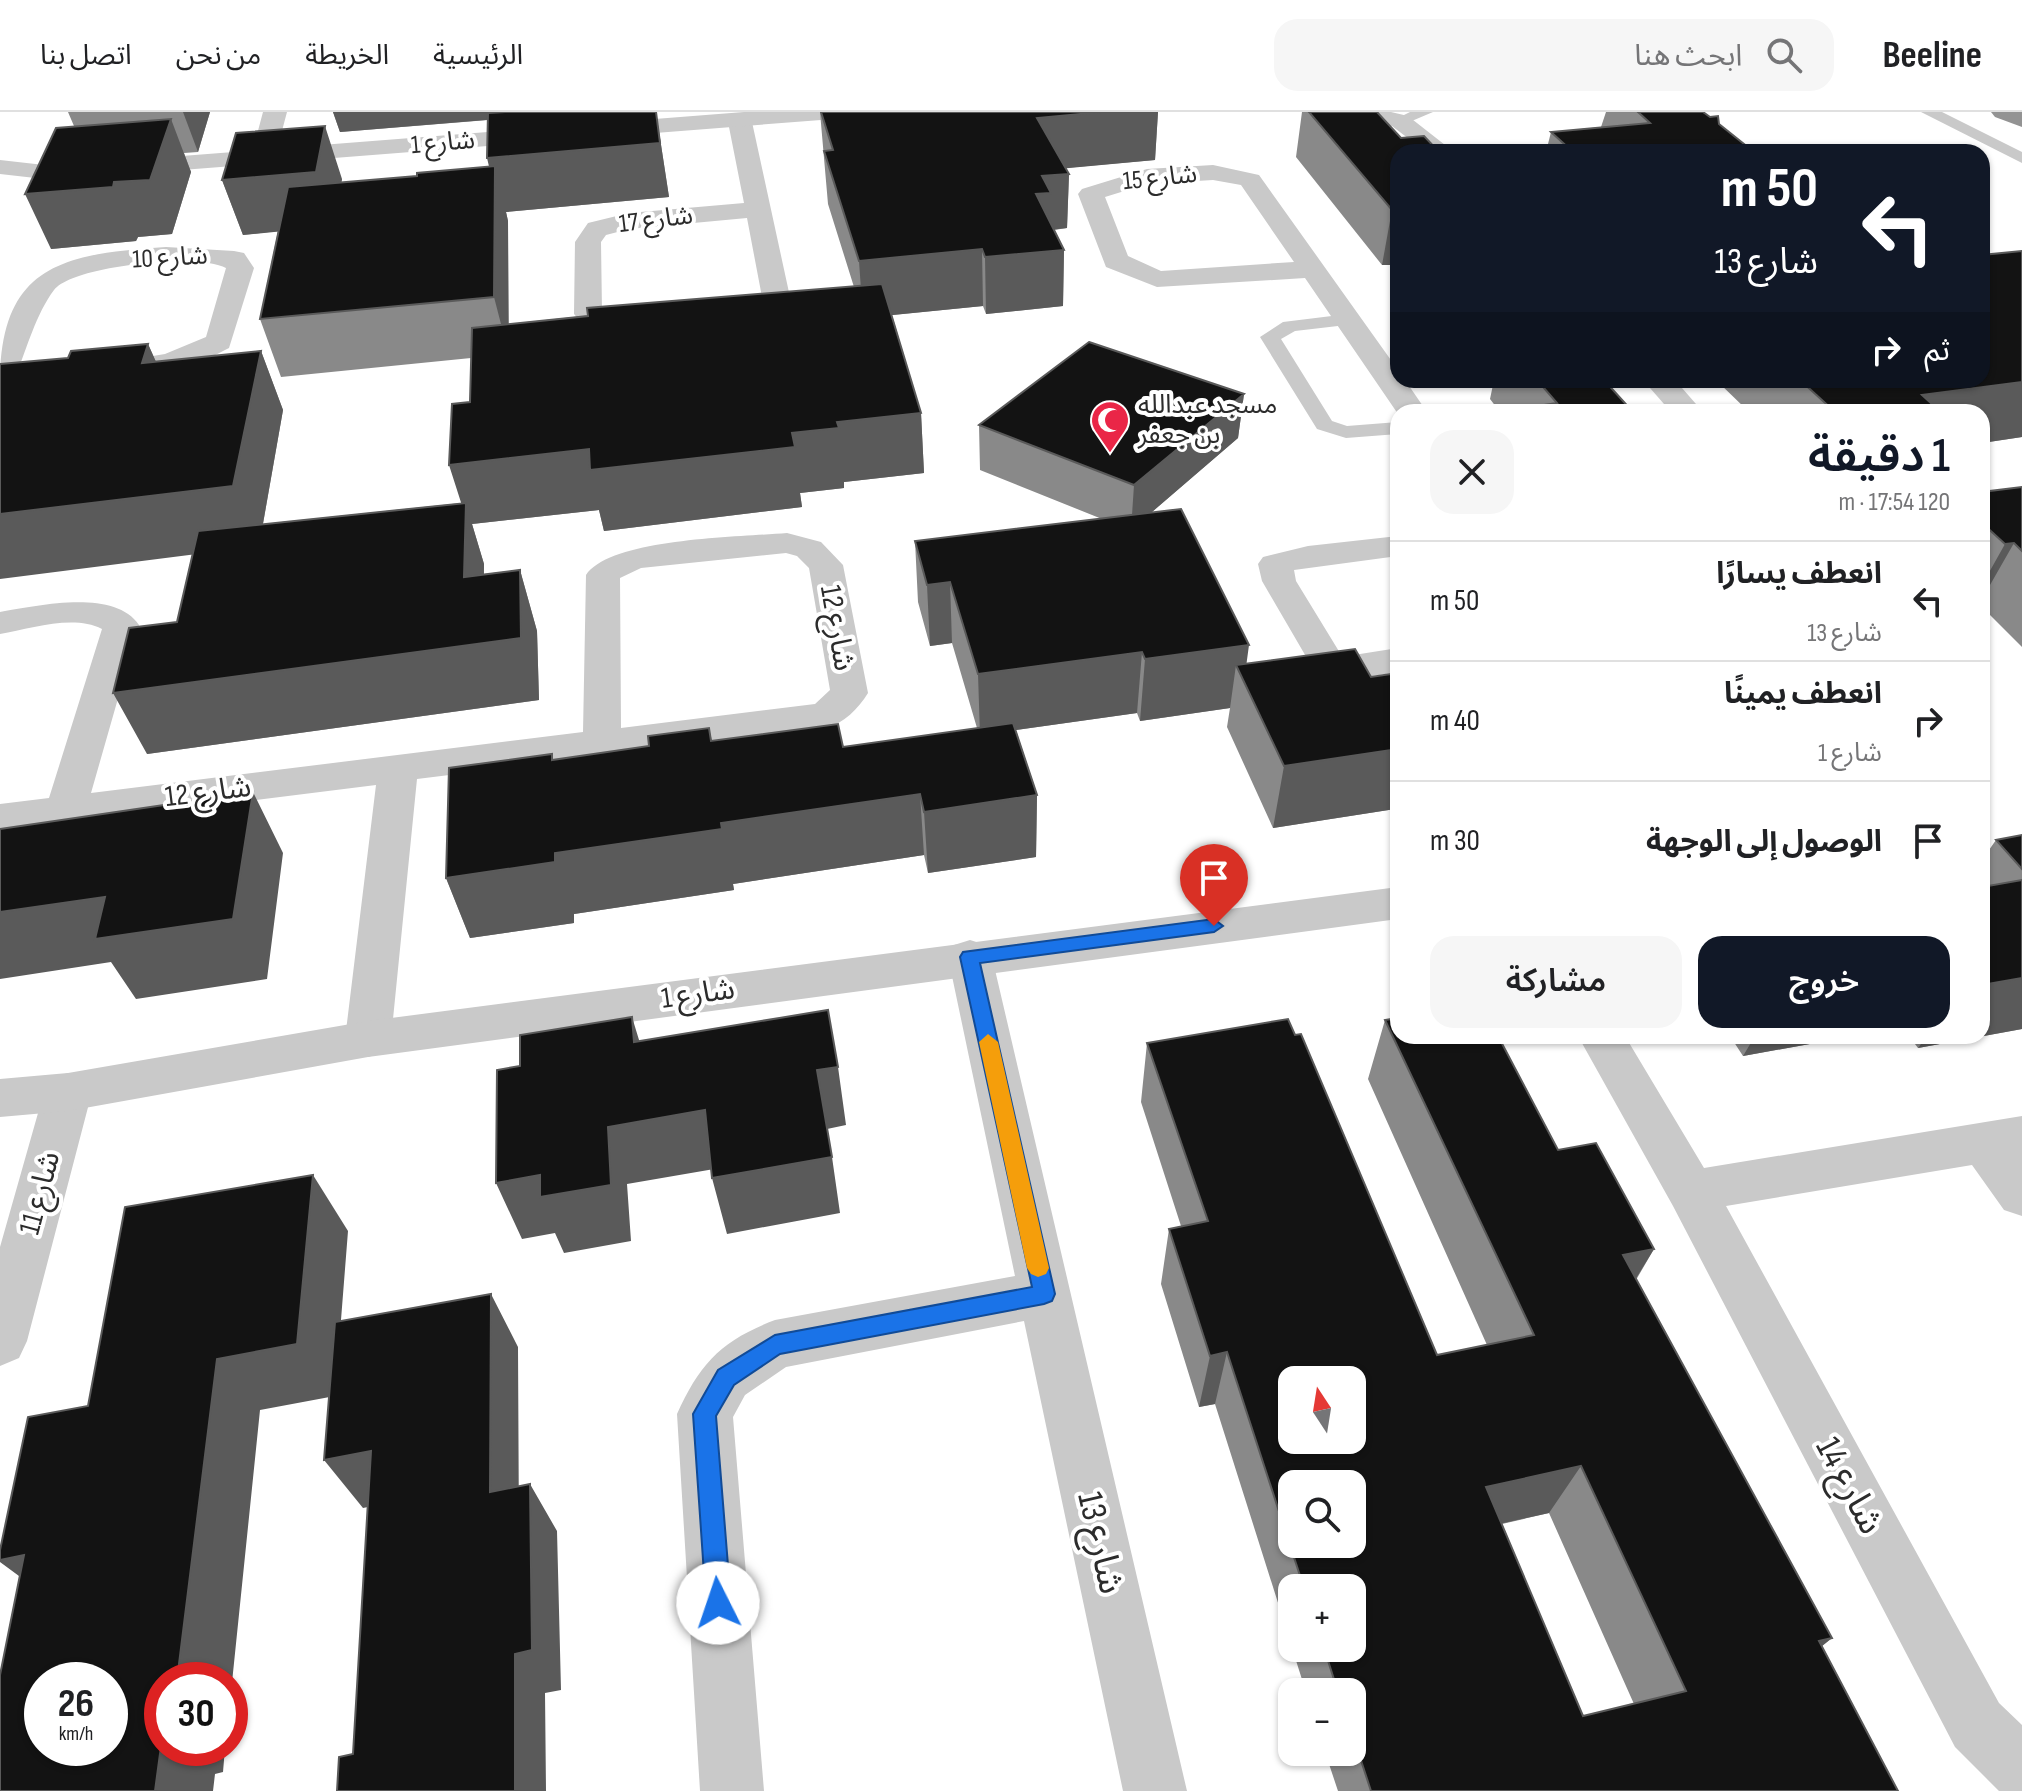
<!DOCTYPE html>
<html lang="ar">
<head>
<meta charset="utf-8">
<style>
  :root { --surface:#fff; --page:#f6f6f6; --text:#202124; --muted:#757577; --line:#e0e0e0; --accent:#111827 }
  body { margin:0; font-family:"Sofia Sans Condensed","Noto Sans Arabic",sans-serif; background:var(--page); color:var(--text); direction:rtl; height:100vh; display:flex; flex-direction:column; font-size:30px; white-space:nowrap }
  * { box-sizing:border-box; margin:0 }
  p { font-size:26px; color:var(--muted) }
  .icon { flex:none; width:44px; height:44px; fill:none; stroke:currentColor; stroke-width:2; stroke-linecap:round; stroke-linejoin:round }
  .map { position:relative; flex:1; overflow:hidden; direction:ltr }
  .details { position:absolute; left:1390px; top:292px; width:600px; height:640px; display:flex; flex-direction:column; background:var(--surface); border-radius:24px; box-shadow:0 2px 6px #0004; direction:rtl }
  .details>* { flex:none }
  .guide { position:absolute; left:1390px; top:32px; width:600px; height:244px; border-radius:24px; box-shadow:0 2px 6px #0004; direction:rtl; background:#111827; color:#fff; overflow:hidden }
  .needle { width:52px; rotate:348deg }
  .tools { position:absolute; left:1278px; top:1254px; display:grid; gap:16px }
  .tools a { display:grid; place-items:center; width:88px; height:88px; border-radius:16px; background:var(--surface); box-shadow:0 2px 6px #0004; font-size:40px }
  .speed { position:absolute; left:24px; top:1550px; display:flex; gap:16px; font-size:40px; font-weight:700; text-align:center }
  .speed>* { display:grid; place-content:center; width:104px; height:104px; border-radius:50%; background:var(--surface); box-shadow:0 2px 6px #0004; line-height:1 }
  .speed small { font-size:20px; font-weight:400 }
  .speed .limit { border:12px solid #d22; background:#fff; color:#111 }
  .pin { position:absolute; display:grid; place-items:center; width:68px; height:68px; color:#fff; margin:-82px -34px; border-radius:50% 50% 50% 0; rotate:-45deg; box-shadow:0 0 8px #0007 }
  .pin .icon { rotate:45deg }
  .me { position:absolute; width:88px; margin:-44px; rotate:356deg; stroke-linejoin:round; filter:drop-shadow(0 0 6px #0008) }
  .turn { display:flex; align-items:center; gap:28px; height:168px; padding:0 40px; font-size:36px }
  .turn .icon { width:104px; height:104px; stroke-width:2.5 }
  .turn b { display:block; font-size:56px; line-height:68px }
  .then { display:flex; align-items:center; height:76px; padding:0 40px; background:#0003; gap:16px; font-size:30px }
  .round { display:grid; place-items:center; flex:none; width:84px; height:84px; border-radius:24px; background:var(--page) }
  .overview { display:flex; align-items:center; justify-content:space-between; height:136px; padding:0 40px }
  h1 { font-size:48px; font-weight:600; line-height:60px; color:var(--accent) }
  .button { display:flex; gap:16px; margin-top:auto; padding:16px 40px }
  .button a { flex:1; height:92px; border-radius:24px; background:var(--accent); color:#fff; font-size:32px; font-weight:600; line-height:92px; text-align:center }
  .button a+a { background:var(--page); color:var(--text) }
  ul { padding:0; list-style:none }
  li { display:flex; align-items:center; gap:24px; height:120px; padding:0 40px; border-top:2px solid var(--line) }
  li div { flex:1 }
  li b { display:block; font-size:30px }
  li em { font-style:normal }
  header { display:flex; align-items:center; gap:48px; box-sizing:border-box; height:112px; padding:0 40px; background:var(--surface); border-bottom:2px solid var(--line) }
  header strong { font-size:38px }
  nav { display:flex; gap:44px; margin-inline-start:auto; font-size:28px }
  .search { width:560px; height:72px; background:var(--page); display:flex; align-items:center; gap:20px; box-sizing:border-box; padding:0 28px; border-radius:24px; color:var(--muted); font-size:30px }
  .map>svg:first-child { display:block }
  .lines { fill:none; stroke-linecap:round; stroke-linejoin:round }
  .service { fill:#c9c9c9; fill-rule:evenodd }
  .minor { fill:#c9c9c9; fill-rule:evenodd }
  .tertiary { fill:#c9c9c9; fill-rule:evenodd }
  .motorway { fill:#939393; fill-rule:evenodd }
  .wall { fill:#898989; fill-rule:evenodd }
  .shaded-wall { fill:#5a5a5a }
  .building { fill:#131313; stroke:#5a5a5a; stroke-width:2; fill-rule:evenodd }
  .route { fill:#1a73e8; stroke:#114b97; stroke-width:2 }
  .slow { fill:#f59e0b }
  .labels { text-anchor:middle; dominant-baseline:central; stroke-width:8; stroke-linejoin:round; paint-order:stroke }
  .far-street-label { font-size:26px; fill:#2c2c2c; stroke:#fff }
  .far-poi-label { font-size:26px; fill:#2c2c2c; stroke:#fff; text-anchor:start }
  .street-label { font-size:30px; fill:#2c2c2c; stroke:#fff }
  .near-street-label { font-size:36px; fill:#2c2c2c; stroke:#fff }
</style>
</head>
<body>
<header>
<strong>Beeline</strong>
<div class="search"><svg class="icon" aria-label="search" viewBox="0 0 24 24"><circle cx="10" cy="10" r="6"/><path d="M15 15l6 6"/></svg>ابحث هنا</div>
<nav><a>الرئيسية</a><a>الخريطة</a><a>من نحن</a><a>اتصل بنا</a></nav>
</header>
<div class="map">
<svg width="2022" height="1679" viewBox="0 0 2022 1679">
  <rect width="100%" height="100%" fill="#fff"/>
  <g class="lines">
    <path class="service" d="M 1410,0 L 1433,0 L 1400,14 L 1392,9 Z
      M 1921,0 L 1942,0 L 2022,40 L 2022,51 Z
      M 1348,202 L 1358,208 L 1355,212 L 1295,219 L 1281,227 L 1332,309 L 1347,314 L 1398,310 L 1398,322 L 1346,326 L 1317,317 L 1260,225 L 1283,210 Z"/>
    <path class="minor" d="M 263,0 L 287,0 L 275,45 L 263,52 L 251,45 Z
      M 740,3 L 752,10 L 790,185 L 781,202 C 762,210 739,215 719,210 L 715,204 L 719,198 L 754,193 L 762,185 L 747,106 L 629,117 L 606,123 L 601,130 L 602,200 L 607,204 L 647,207 L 651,213 L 647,219 L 589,219 L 574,202 L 575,130 L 588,111 L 629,101 L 744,91 L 728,10 Z
      M 1213,53 L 1259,63 L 1398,258 L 1398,268 L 1405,268 L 1427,300 L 1398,302 L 1305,166 L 1157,175 L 1106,155 L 1078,82 L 1082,77 L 1147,57 ZM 1213,68 L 1241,73 L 1294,150 L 1161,159 L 1128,144 L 1105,85 L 1147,72 Z
      M 166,135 L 234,139 L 244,141 L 254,156 L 229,236 C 197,253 152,271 116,262 L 111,256 L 116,250 L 165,242 L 206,225 L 226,156 C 201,141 73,153 54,178 C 36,202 27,236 16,263 L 12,269 L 0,272 C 0,152 64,142 166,135 Z
      M 787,421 L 821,430 L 843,453 L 868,581 C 858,597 844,611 826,616 L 417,667 L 391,927 L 384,940 L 368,945 L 352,940 L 345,927 L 376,673 L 0,720 L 0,692 L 49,686 L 102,517 C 73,502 30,517 0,522 L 0,500 C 37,494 114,476 139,513 L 91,681 L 583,620 L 586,463 C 611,426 741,425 787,421 ZM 786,441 L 797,444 L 809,456 L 830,578 L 815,592 L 621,616 L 620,466 L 641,456 Z
      M 1398,424 L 1398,444 L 1294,458 L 1296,469 L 1340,541 L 1360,542 L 1398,536 L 1398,560 L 1360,566 L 1315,560 L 1262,469 L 1258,452 L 1263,445 L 1308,434 Z
      M 970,828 L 986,833 L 992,845 L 1187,1679 L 1123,1679 L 1024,1209 L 786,1255 L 745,1283 L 733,1305 L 764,1679 L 700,1679 L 677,1302 C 700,1251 722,1228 775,1208 L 1015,1164 L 948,845 L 954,833 Z
      M 1578,924 L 1625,924 L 1704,1056 L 2022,1004 L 2022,1104 L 2004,1098 L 1972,1053 L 1726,1094 L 1999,1591 L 2022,1613 L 2022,1679 L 1999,1679 L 1955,1635 L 1673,1094 Z
      M 68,961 L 85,966 L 92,980 L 27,1229 L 19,1246 L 0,1254 L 0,1135 L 44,980 L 51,966 Z"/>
    <path class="tertiary" d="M 744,0 L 846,0 L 834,7 L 53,68 L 0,62 L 0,48 L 53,54 Z
      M 1347,0 L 1391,0 L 1408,4 L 1454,40 L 1426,40 L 1392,14 L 1351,5 Z
      M 1643,268 L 1675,268 L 1703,300 L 1671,300 Z
      M 1398,775 L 1398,807 L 368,945 L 68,999 L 0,1005 L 0,967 L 68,961 L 368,909 Z"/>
    <path class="motorway" d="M 1991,0 L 2022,0 L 2022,15 L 1995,5 Z"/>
  </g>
  <path class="wall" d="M 68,0 L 210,0 L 198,40 L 184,41 L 191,60 L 172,122 L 138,125 L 136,129 L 51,137 L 74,14 Z
    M 333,0 L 656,0 L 669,85 L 506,100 L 508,109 L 508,212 L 854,175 L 828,92 L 820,0 L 1158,0 L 1155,48 L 1065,56 L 1069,62 L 1067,116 L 1054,118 L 1064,138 L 1063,194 L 986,202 L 983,194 L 892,203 L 921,301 L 924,361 L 844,370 L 844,376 L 800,381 L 802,395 L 604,419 L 599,398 L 472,412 L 484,452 L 484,462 L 520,458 L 537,519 L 539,588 L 147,642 L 192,443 L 68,246 L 148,232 L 156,250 L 261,239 L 283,298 L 263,412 L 461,391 L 470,290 L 471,246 L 281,265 L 260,207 L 278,119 L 243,123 L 222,68 L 342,67 L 341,71 L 417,64 L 489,55 L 488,8 L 340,20 Z
    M 1302,0 L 1377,0 L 1398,40 L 1398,163 L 1390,153 L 1382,153 L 1296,45 Z
    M 1606,0 L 1703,0 L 1754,40 L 1546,40 L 1551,20 L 1601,15 Z
    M 2022,139 L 2022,325 L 1982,331 L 1982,300 L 1749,300 L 1716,268 L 1982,268 Z
    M 1494,268 L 1612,268 L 1610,275 L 1633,300 L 1500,300 L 1490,287 Z
    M 1244,282 L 1238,326 L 1152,400 L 1246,552 L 1371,565 L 1398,561 L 1398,686 L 1395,697 L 1273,716 L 1227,615 L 1230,596 L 1140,609 L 1137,601 L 1016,618 L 1037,683 L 1036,745 L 928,761 L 924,743 L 733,772 L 734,778 L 574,802 L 574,811 L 470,826 L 446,766 L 554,648 L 649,634 L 709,616 L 712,629 L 843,635 L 977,616 L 952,531 L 930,534 L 918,490 L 915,429 L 1102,407 L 980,358 L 979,313 Z
    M 2022,375 L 2022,535 L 1982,495 L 1982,380 Z
    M 2022,723 L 2022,917 L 1918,936 L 1909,924 L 1982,924 L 1982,748 L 1996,728 Z
    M 1385,908 L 1558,1038 L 1654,1137 L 1636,1168 L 1832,1526 L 1822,1534 L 1898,1679 L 1338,1679 L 1325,1640 L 1352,1640 L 1352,1580 L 1306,1580 L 1292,1536 L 1352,1536 L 1352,1476 L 1292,1476 L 1292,1535 L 1215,1292 L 1199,1295 L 1161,1172 L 1169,1117 L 1181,1114 L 1141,990 L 1147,931 L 1437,1243 L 1487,1233 L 1368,967 ZM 1549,1401 L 1634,1592 L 1583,1604 L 1502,1412 Z
    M 1730,924 L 1854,924 L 1743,944 Z"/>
  <path class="shaded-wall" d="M 183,0 L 210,0 L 198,40 Z
    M 333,0 L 523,0 L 523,5 L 340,20 Z
    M 656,0 L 669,85 L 506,100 L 508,109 L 509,243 L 494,185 L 495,79 L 487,46 Z
    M 1102,0 L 1158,0 L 1155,48 L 1037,59 L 1037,6 Z
    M 171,7 L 191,60 L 172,122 L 138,125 L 136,129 L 51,137 L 25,82 L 114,70 Z
    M 325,14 L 342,67 L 334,114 L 243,123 L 222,68 Z
    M 1069,62 L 1067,116 L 1050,118 L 1036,82 L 1042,64 Z
    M 1398,97 L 1398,108 L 1390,153 L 1382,153 L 1392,98 Z
    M 982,137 L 983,194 L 863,206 L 859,149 Z
    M 1064,138 L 1063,194 L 986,202 L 985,145 Z
    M 148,232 L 174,290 L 142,251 Z
    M 261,239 L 283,298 L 259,434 L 0,467 L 0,402 Z
    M 1601,268 L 1612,268 L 1602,300 Z
    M 2022,270 L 2022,325 L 1982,331 L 1982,300 L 1876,300 L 1922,283 Z
    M 1244,282 L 1238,326 L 1131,418 L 1134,373 Z
    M 921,301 L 924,361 L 844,370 L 844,376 L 800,381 L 802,395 L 604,419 L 599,398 L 472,412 L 484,452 L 483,526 L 464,465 L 466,406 L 449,353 L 589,337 L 792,321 L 837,310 Z
    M 2014,431 L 1982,487 L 1982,473 L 2005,432 Z
    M 520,458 L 537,519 L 539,588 L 147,642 L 113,581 Z
    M 950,470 L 952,531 L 930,534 L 927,473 Z
    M 1249,533 L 1244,570 L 1236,553 L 1230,596 L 1140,609 L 1145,547 Z
    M 1142,540 L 1137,601 L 980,623 L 978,562 Z
    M 1398,637 L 1398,686 L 1395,697 L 1273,716 L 1284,654 Z
    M 253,680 L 283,741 L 267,867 L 136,887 L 111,850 L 0,867 L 0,800 Z
    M 920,682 L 924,743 L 733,772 L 734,778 L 574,802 L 574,811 L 470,826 L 446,766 L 555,741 L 721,711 Z
    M 1037,683 L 1036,745 L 928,761 L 924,700 Z
    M 2022,866 L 2022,917 L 1918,936 L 1927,924 L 1982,924 L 1982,873 Z
    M 632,905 L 650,964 L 634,930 Z
    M 1755,924 L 1854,924 L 1743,944 Z
    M 838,955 L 846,1013 L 827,1017 L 817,958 Z
    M 705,998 L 720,1056 L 627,1072 L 631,1129 L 564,1141 L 555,1121 L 522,1127 L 496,1071 L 608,1015 Z
    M 832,1045 L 840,1101 L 727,1122 L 712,1066 Z
    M 313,1063 L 348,1119 L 335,1284 L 260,1298 L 230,1590 L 230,1568 L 177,1568 L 217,1247 Z
    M 1654,1137 L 1621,1191 L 1623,1143 Z
    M 491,1182 L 518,1235 L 519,1426 L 490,1380 Z
    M 1227,1240 L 1215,1292 L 1199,1295 L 1210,1244 Z
    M 371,1339 L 407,1387 L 363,1396 L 324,1348 Z
    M 1581,1354 L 1549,1401 L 1459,1421 L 1486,1375 Z
    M 530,1372 L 557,1419 L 561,1578 L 545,1581 L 546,1679 L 515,1679 L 515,1542 Z
    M 24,1443 L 57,1492 L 0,1450 L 0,1448 Z
    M 1832,1526 L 1782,1566 L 1819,1529 Z
    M 162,1627 L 162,1636 L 225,1636 L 223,1660 L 215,1662 L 213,1679 L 155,1679 Z"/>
  <path class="building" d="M 505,0 L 656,0 L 660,31 L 487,46 L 488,1 Z
    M 821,0 L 1102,0 L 1037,6 L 1069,62 L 1042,64 L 1051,81 L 1036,82 L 1064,138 L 985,145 L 982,137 L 859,149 L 824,39 L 833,38 Z
    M 1309,0 L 1377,0 L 1401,26 L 1424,24 L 1439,40 L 1398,40 L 1398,97 L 1392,98 Z
    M 1638,0 L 1703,0 L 1710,5 L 1718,4 L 1719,12 L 1754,40 L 1573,40 L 1551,20 L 1650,11 Z
    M 171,7 L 150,68 L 114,70 L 113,75 L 25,82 L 56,16 Z
    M 325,14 L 316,60 L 222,68 L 236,21 Z
    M 495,54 L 494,185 L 260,207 L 288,75 L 417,64 L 417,61 Z
    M 2022,139 L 2022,270 L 1922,283 L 1933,293 L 1876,300 L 1835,300 L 1800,268 L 1982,268 L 1982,143 Z
    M 882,172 L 921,301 L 837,310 L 839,316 L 792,321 L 795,335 L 590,358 L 589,337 L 449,353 L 452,292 L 470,290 L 472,216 L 588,204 L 587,196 Z
    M 1089,230 L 1244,282 L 1134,373 L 979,313 Z
    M 148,232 L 142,251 L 261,239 L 233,374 L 0,402 L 0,252 L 68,246 L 71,239 Z
    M 1537,268 L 1604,268 L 1633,300 L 1549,300 L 1544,293 L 1557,291 Z
    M 2022,375 L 2022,439 L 2014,431 L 2005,432 L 1982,411 L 1982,380 Z
    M 466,391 L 464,465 L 520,458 L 521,526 L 113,581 L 129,516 L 177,510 L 198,419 Z
    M 1181,397 L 1249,533 L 1145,547 L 1142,540 L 978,562 L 950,470 L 927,473 L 915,429 Z
    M 1355,537 L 1371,565 L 1398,561 L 1398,637 L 1284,654 L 1236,553 Z
    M 1013,611 L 1037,683 L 924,700 L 920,682 L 721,711 L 722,717 L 555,741 L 555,750 L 446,766 L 449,656 L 552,642 L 552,648 L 649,634 L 648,624 L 709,616 L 711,629 L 838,612 L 843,635 Z
    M 253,680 L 233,807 L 95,827 L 105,785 L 0,800 L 0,717 Z
    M 2022,723 L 2022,757 L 1996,728 Z
    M 2022,768 L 2022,866 L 1982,873 L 1982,775 Z
    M 828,898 L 838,955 L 817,958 L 832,1045 L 712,1066 L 705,998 L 608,1015 L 611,1073 L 540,1085 L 540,1063 L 496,1071 L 497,958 L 520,954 L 520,923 L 632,905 L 634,930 Z
    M 1398,906 L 1398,924 L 1498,924 L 1558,1038 L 1596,1031 L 1654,1137 L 1623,1143 L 1832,1526 L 1819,1529 L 1898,1679 L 1371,1679 L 1352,1621 L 1352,1580 L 1338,1580 L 1324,1536 L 1352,1536 L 1352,1476 L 1304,1476 L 1227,1240 L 1210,1244 L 1169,1117 L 1208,1109 L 1147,931 L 1288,907 L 1295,923 L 1301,922 L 1437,1243 L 1534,1223 L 1385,908 ZM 1292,1268 L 1352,1268 L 1352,1328 L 1292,1328 ZM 1581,1354 L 1686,1579 L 1583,1604 L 1486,1375 ZM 1292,1372 L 1352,1372 L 1352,1432 L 1292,1432 Z
    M 313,1063 L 297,1232 L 217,1247 L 177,1568 L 162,1568 L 162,1627 L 155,1679 L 0,1679 L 0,1563 L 24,1443 L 0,1448 L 0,1438 L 28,1305 L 88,1294 L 125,1095 ZM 42,1568 L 110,1568 L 110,1636 L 42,1636 Z
    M 491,1182 L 490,1380 L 530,1372 L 532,1538 L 515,1542 L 515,1679 L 337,1679 L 339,1645 L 353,1642 L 371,1339 L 324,1348 L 335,1210 Z"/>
  <path class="route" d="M 1214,807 L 1223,814 L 1214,820 L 980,851 L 1055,1182 L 1052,1189 L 1044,1192 L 780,1242 L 734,1273 L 716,1304 L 731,1491 L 727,1500 L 718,1503 L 710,1500 L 706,1491 L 693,1302 L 718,1258 L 775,1223 L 1032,1175 L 960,845 L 963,840 Z"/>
  <path class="slow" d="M 988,922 L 998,930 L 1049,1156 L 1046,1162 L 1038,1165 L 1031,1162 L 1027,1156 L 979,930 Z"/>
  <defs>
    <g id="mosque-pin" transform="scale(2)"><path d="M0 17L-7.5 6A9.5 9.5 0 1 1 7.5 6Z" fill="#ea2647" stroke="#fff"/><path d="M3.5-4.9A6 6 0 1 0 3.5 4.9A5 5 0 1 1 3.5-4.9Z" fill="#fff"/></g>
  </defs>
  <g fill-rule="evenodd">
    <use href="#mosque-pin" x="1110" y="308"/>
  </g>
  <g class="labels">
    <g class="far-street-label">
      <text transform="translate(443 31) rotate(-5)">شارع 1</text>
      <text transform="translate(1160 66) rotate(-6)">شارع 15</text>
      <text transform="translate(656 108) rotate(-7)">شارع 17</text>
      <text transform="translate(170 146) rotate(-3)">شارع 10</text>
    </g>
    <g class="far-poi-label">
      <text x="1138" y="293">مسجد عبدالله<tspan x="1138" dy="30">بن جعفر</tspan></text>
    </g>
    <g class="street-label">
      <text transform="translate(837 516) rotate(80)">شارع 12</text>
      <text transform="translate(208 680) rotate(-7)">شارع 12</text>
      <text transform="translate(698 882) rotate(-8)">شارع 1</text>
      <text transform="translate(40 1081) rotate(-75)">شارع 11</text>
    </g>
    <g class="near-street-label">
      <text transform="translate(1849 1374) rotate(62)">شارع 14</text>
      <text transform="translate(1100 1431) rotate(77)">شارع 13</text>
    </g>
  </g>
</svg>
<div class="tools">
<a><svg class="needle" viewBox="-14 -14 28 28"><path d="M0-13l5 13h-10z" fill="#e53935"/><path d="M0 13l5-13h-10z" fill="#757577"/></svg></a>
<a><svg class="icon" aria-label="search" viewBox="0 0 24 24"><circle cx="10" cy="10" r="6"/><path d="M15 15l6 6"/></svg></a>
<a>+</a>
<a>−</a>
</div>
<div class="speed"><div>26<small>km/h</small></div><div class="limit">30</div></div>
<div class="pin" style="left:1214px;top:814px;background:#d93025"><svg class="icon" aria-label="arrive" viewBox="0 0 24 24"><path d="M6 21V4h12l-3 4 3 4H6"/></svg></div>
<svg class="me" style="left:718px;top:1491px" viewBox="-20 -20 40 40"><circle r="19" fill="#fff"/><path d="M0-13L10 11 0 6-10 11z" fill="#1a73e8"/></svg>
<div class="guide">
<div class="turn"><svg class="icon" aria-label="left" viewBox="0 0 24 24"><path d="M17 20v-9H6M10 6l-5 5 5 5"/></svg><div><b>50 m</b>شارع 13</div></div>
<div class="then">ثم<svg class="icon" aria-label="right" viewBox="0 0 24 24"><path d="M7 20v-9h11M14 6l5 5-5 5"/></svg></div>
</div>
<section class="details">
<div class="overview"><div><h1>1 دقيقة</h1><p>120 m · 17:54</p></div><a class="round"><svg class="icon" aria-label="close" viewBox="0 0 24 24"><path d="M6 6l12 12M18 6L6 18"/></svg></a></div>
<ul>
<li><svg class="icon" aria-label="left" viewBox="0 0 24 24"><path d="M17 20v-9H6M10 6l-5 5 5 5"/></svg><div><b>انعطف يسارًا</b><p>شارع 13</p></div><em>50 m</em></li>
<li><svg class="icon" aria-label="right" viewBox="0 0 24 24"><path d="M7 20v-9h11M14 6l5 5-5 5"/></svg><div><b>انعطف يمينًا</b><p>شارع 1</p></div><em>40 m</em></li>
<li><svg class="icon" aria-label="arrive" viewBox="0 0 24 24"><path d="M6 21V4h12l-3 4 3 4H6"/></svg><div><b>الوصول إلى الوجهة</b></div><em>30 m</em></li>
</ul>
<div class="button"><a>خروج</a><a>مشاركة</a></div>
</section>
</div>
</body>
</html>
